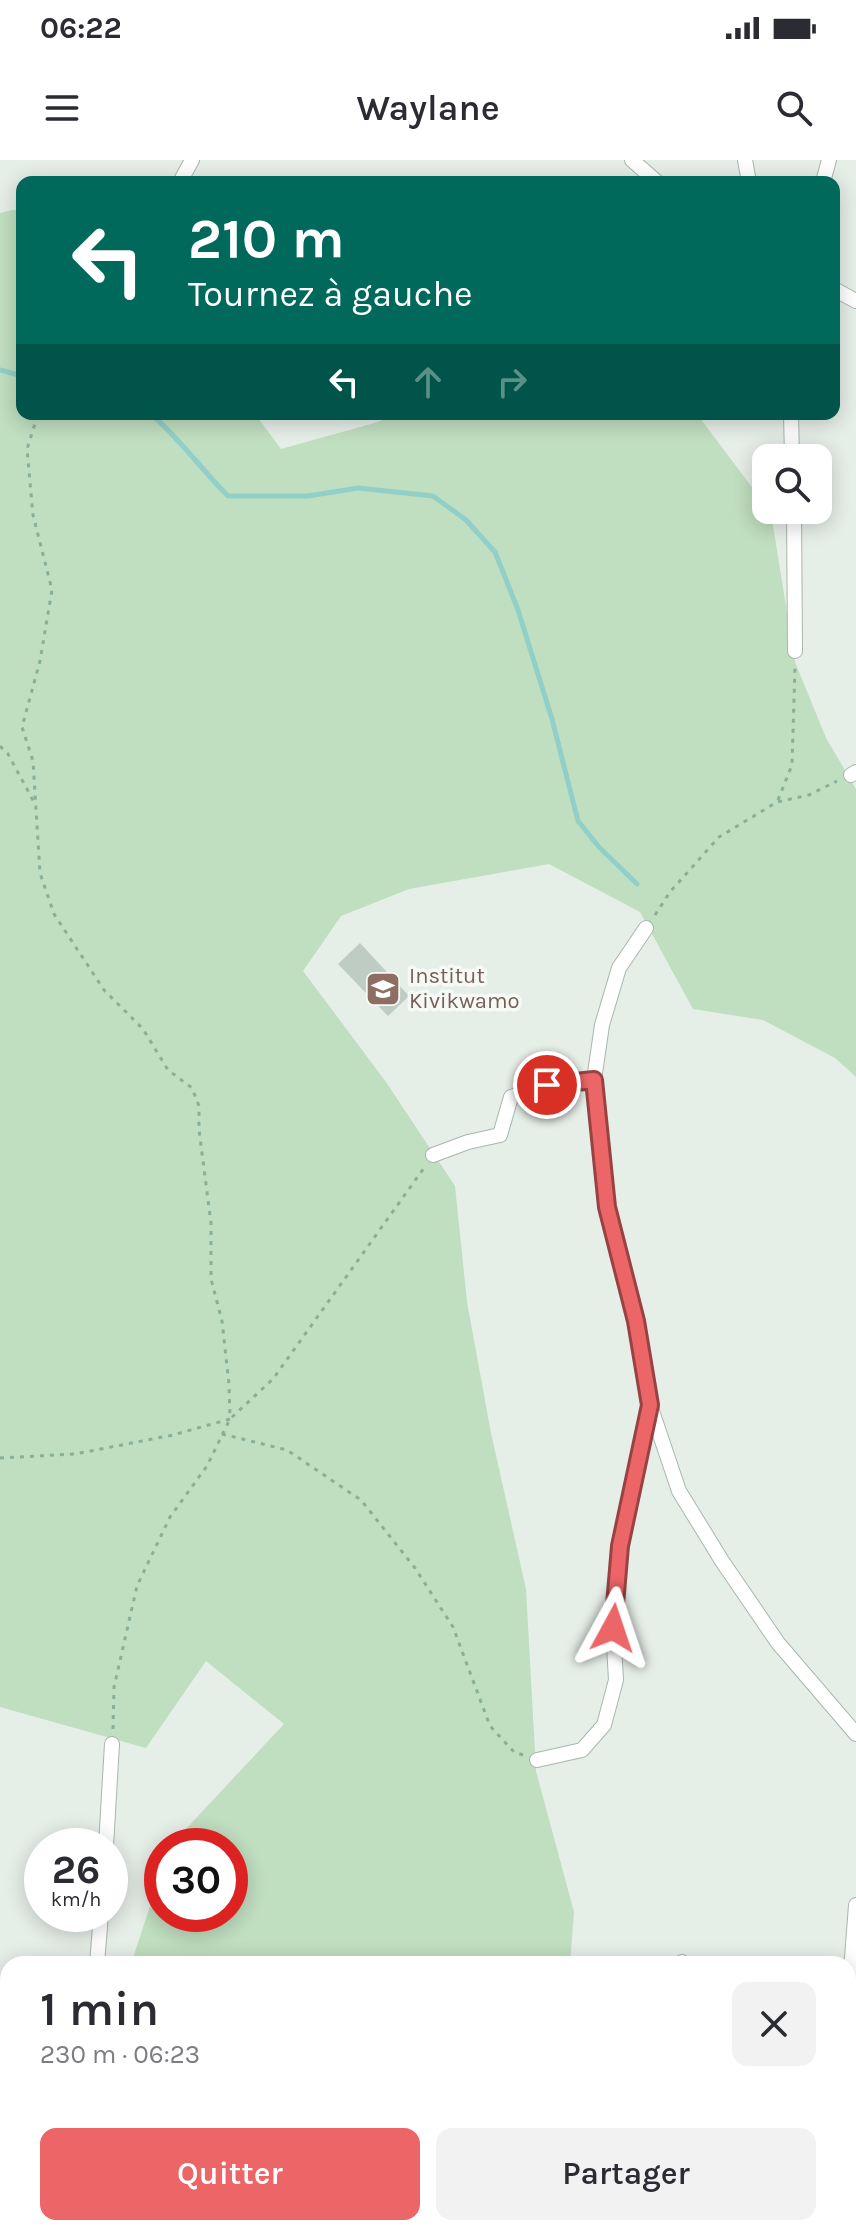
<!DOCTYPE html>
<html lang="fr">
<head>
<meta charset="utf-8">
<style>
  :root { --surface:#fff; --page:#f2f2f3; --text:#2b2b33; --muted:#7c7c81; --accent:#ec6567 }
  body { margin:0; font-family:Karla,sans-serif; background:var(--page); color:var(--text); height:100vh; display:flex; flex-direction:column; font-size:30px; white-space:nowrap }
  * { box-sizing:border-box; margin:0 }
  p { font-size:26px; color:var(--muted) }
  .icon { flex:none; width:44px; height:44px; fill:none; stroke:currentColor; stroke-width:2; stroke-linecap:round; stroke-linejoin:round }
  .map { position:relative; flex:1; overflow:hidden }
  .side { position:absolute; left:0px; top:1796px; width:856px; height:280px; display:flex; flex-direction:column; background:var(--surface); border-radius:24px 24px 0 0; box-shadow:0 4px 20px #0003 }
  .side>* { flex:none }
  .top-card { position:absolute; left:16px; top:16px; width:824px; height:244px; border-radius:16px; box-shadow:0 4px 20px #0003; background:#00695c; color:#fff; overflow:hidden }
  .controls { position:absolute; left:752px; top:284px; display:grid; gap:16px }
  .controls a { display:grid; place-items:center; width:80px; height:80px; border-radius:16px; background:var(--surface); box-shadow:0 4px 20px #0003; font-size:40px }
  .speed { position:absolute; left:24px; top:1668px; display:flex; gap:16px; font-size:40px; font-weight:700; text-align:center }
  .speed>* { display:grid; place-content:center; width:104px; height:104px; border-radius:50%; background:var(--surface); box-shadow:0 4px 20px #0003; line-height:1 }
  .speed small { font-size:20px; font-weight:400 }
  .speed .limit { border:12px solid #d22; background:#fff; color:#111 }
  .pin { position:absolute; display:grid; place-items:center; width:68px; height:68px; color:#fff; margin:-34px; border:4px solid #fff; border-radius:50%; box-shadow:0 2px 8px #0007 }
  .me { position:absolute; width:88px; margin:-44px; rotate:5deg; stroke-linejoin:round; filter:drop-shadow(0 0 6px #0008) }
  .turn { display:flex; align-items:center; gap:28px; height:168px; padding:0 40px; font-size:36px }
  .turn .icon { width:104px; height:104px; stroke-width:2.5 }
  .turn b { display:block; font-size:56px; line-height:68px }
  .lanes { display:flex; align-items:center; height:76px; padding:0 40px; background:#0003; justify-content:center; gap:40px; direction:ltr }
  .lanes .off { opacity:.35 }
  .round { display:grid; place-items:center; flex:none; width:84px; height:84px; border-radius:16px; background:var(--page) }
  .head { display:flex; align-items:center; justify-content:space-between; height:136px; padding:0 40px }
  h1 { font-size:48px; font-weight:600; line-height:60px }
  .cta { display:flex; gap:16px; margin-top:auto; padding:16px 40px }
  .cta a { flex:1; height:92px; border-radius:16px; background:var(--accent); color:#fff; font-size:32px; font-weight:600; line-height:92px; text-align:center }
  .cta a+a { background:var(--page); color:var(--text) }
  .status { display:flex; justify-content:space-between; align-items:center; height:56px; padding:0 40px; background:var(--surface); direction:ltr }
  .status svg { height:22px; fill:currentColor }
  header { display:flex; justify-content:space-between; align-items:center; height:104px; padding:0 40px; background:var(--surface); font-size:36px; font-weight:600 }
  .map>svg:first-child { display:block }
  .green { fill:#c0dec0 }
  .lines { fill:none; stroke-linecap:round; stroke-linejoin:round }
  .stream { stroke:#91d0c9; stroke-width:5 }
  .building { fill:#beccc3 }
  .minor-casing { stroke:#a8b6ae; stroke-width:16 }
  .path { stroke:#87b099; stroke-width:3; stroke-dasharray:4 6; stroke-linecap:butt }
  .minor { stroke:#fff; stroke-width:14 }
  .route-casing { stroke:#994243; stroke-width:20 }
  .route { stroke:#ec6567; stroke-width:14 }
  .labels { text-anchor:middle; dominant-baseline:central; stroke-width:7; stroke-linejoin:round; paint-order:stroke }
  .education-label { font-size:22px; fill:#785e54; stroke:#f6faf7; text-anchor:start }
</style>
</head>
<body>
<div class="status"><b>06:22</b><svg viewBox="0 0 49 12"><path d="M0 12V9h3v3zM5 12V6h3v6zM10 12V3h3v9zM15 12V0h3v12zM26 1h20v11H26zM47 4h2v5h-2z"/></svg></div>
<header><svg class="icon" aria-label="menu" viewBox="0 0 24 24"><path d="M4 6h16M4 12h16M4 18h16"/></svg>Waylane<svg class="icon" aria-label="search" viewBox="0 0 24 24"><circle cx="10" cy="10" r="6"/><path d="M15 15l6 6"/></svg></header>
<div class="map">
<svg width="856" height="2076" viewBox="0 0 856 2076">
  <rect width="100%" height="100%" fill="#e6eee8"/>
  <path class="green" d="M 12,50 L 22,50 L 22,254 L 255,254 L 281,289 L 378,262 L 395,254 L 697,254 L 766,346 L 766,350 L 771,353 L 795,502 L 826,578 L 856,629 L 856,917 L 835,898 L 763,860 L 693,849 L 640,752 L 549,704 L 409,729 L 341,756 L 303,811 L 386,922 L 455,1026 L 467,1142 L 491,1273 L 526,1429 L 536,1611 L 574,1752 L 570,1804 L 131,1804 L 162,1710 L 162,1754 L 230,1754 L 230,1686 L 170,1686 L 284,1564 L 206,1501 L 146,1588 L 0,1547 L 0,53 Z
    M 455,2068 L 522,2068 L 514,2076 L 458,2076 Z"/>
  <g class="lines">
    <path class="stream" d="M 0,210 L 22,216
      M 151,254 C 180,279 201,309 228,336 L 308,336 L 358,328 L 433,336 L 466,360 L 495,392 L 518,450 L 552,559 L 578,661 L 599,687 L 637,724"/>
  </g>
  <path class="building" d="M 360,783 L 409,836 L 388,856 L 338,804 Z"/>
  <g class="lines">
    <g class="minor-casing">
      <path id="minor" d="M 632,0 L 657,22
        M 745,0 L 749,22
        M 180,22 L 192,0
        M 823,22 L 829,0
        M 834,129 L 856,141
        M 791,254 L 792,298
        M 794,350 L 795,491
        M 851,615 L 856,612
        M 646,768 L 619,808 L 602,865 L 594,920 L 607,1047 L 636,1161 L 650,1245 L 679,1331 L 722,1401 L 778,1483 L 856,1574
        M 433,995 L 468,982 L 500,975 L 511,937 L 547,925 L 594,920
        M 537,1600 L 582,1590 L 604,1565 L 616,1520 L 613,1468 L 620,1386 L 649,1246
        M 106,1686 L 112,1584
        M 856,1745 L 851,1811 L 856,1879
        M 97,1804 L 101,1754
        M 682,1804 L 682,1802
        M 0,1883 L 8,1895
        M 0,2032 L 8,2032
        M 136,2068 L 151,2076
        M 695,2068 L 696,2076
        M 19,2076 L 23,2068"/>
    </g>
    <path class="path" d="M 0,586 L 8,594 L 35,644
      M 778,640 L 792,605 L 795,507
      M 655,755 L 670,732 L 719,677 L 777,642 L 809,635 L 837,621
      M 222,1274 L 287,1290 L 361,1340 L 415,1408 L 453,1467 L 490,1566 L 514,1592 L 523,1595
      M 0,1298 L 75,1294 L 173,1275 L 230,1259 L 229,1224 L 222,1161 L 211,1119 L 211,1063 L 199,970 L 199,946 L 192,928 L 168,910 L 143,869 L 104,830 L 54,754 L 40,713 L 33,601 L 22,567 L 40,501 L 52,430 L 33,355 L 27,289 L 38,254
      M 113,1569 L 114,1527 L 137,1426 L 170,1357 L 207,1306 L 230,1259 L 273,1219 L 424,1008"/>
    <use href="#minor" class="minor"/>
  </g>
  <g class="lines">
    <g class="route-casing">
      <path id="route" d="M 547,925 L 594,920 L 607,1047 L 636,1161 L 650,1245 L 620,1386 L 613,1468"/>
    </g>
    <use href="#route" class="route"/>
  </g>
  <defs>
    <g id="school-square" transform="scale(1.8)"><rect x="-9" y="-9" width="18" height="18" rx="4" fill="#8d6e63" stroke="#f6faf7"/><path d="M0-5L7-2L0 1L-7-2ZM-4 1L0 2.5L4 1V4Q0 6-4 4Z" fill="#fff"/></g>
  </defs>
  <g fill-rule="evenodd">
    <use href="#school-square" x="383" y="829"/>
  </g>
  <g class="labels">
    <g class="education-label">
      <text x="409" y="816">Institut<tspan x="409" dy="25">Kivikwamo</tspan></text>
    </g>
  </g>
</svg>
<div class="controls">
<a><svg class="icon" aria-label="search" viewBox="0 0 24 24"><circle cx="10" cy="10" r="6"/><path d="M15 15l6 6"/></svg></a>
</div>
<div class="speed"><div>26<small>km/h</small></div><div class="limit">30</div></div>
<div class="pin" style="left:547px;top:925px;background:#d93025"><svg class="icon" aria-label="arrive" viewBox="0 0 24 24"><path d="M6 21V4h12l-3 4 3 4H6"/></svg></div>
<svg class="me" style="left:613px;top:1468px" viewBox="-20 -20 40 40"><path d="M0-17L14 15 0 8-14 15z" fill="#ec6567" stroke="#fff" stroke-width="4"/></svg>
<div class="top-card">
<div class="turn"><svg class="icon" aria-label="left" viewBox="0 0 24 24"><path d="M17 20v-9H6M10 6l-5 5 5 5"/></svg><div><b>210 m</b>Tournez à gauche</div></div>
<div class="lanes"><svg class="icon" aria-label="left" viewBox="0 0 24 24"><path d="M17 20v-9H6M10 6l-5 5 5 5"/></svg><svg class="icon off" aria-label="ahead" viewBox="0 0 24 24"><path d="M12 20V5M6 11l6-6 6 6"/></svg><svg class="icon off" aria-label="right" viewBox="0 0 24 24"><path d="M7 20v-9h11M14 6l5 5-5 5"/></svg></div>
</div>
<section class="side">
<div class="head"><div><h1>1 min</h1><p>230 m · 06:23</p></div><a class="round"><svg class="icon" aria-label="close" viewBox="0 0 24 24"><path d="M6 6l12 12M18 6L6 18"/></svg></a></div>
<div class="cta"><a>Quitter</a><a>Partager</a></div>
</section>
</div>
</body>
</html>
